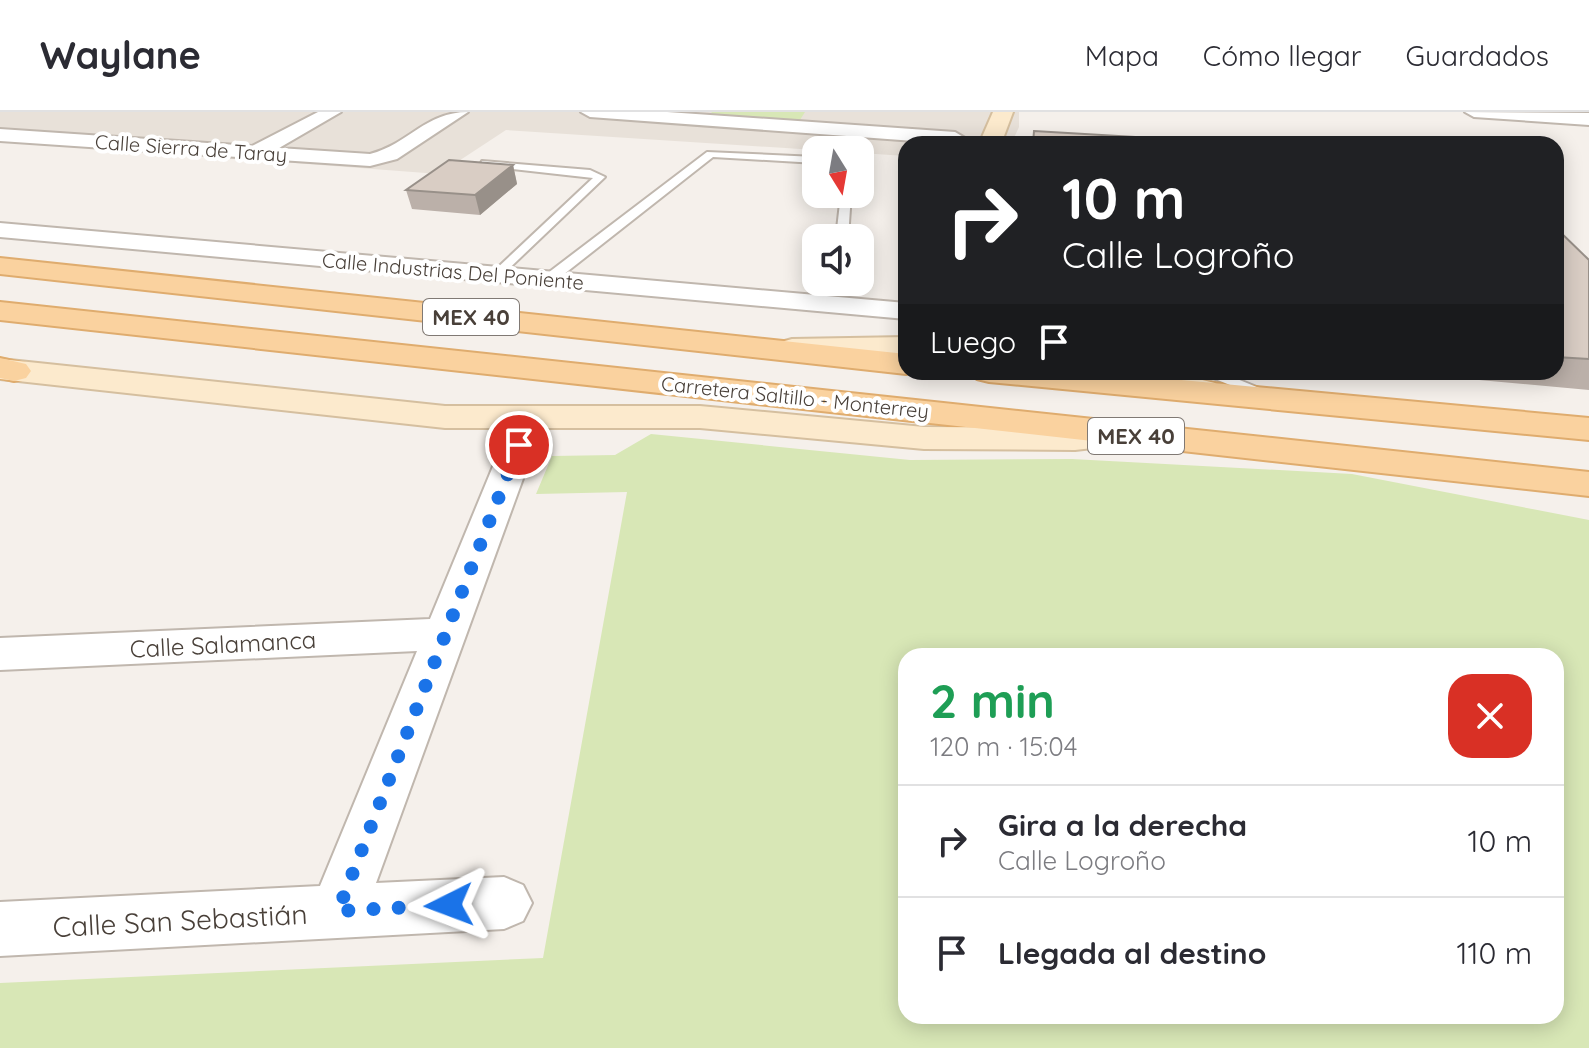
<!DOCTYPE html>
<html lang="es">
<head>
<meta charset="utf-8">
<style>
  :root { --surface:#fff; --page:#f7f7f7; --text:#2b2b33; --muted:#7c7c81; --line:#e1e1e2 }
  body { margin:0; font-family:Quicksand,sans-serif; background:var(--page); color:var(--text); height:100vh; display:flex; flex-direction:column; font-size:30px; white-space:nowrap }
  * { box-sizing:border-box; margin:0 }
  p { font-size:26px; color:var(--muted) }
  .icon { flex:none; width:44px; height:44px; fill:none; stroke:currentColor; stroke-width:2; stroke-linecap:round; stroke-linejoin:round }
  .map { position:relative; flex:1; overflow:hidden }
  .sheet { position:absolute; left:898px; top:536px; width:666px; height:376px; display:flex; flex-direction:column; background:var(--surface); border-radius:24px; box-shadow:0 4px 20px #0003 }
  .sheet>* { flex:none }
  .banner { position:absolute; left:898px; top:24px; width:666px; height:244px; border-radius:24px; box-shadow:0 4px 20px #0003; background:#202124; color:#fff; overflow:hidden }
  .needle { width:52px; rotate:169deg }
  .buttons { position:absolute; left:802px; top:24px; display:grid; gap:16px }
  .buttons a { display:grid; place-items:center; width:72px; height:72px; border-radius:16px; background:var(--surface); box-shadow:0 4px 20px #0003; font-size:40px }
  .pin { position:absolute; display:grid; place-items:center; width:68px; height:68px; color:#fff; margin:-34px; border:4px solid #fff; border-radius:50%; box-shadow:0 2px 8px #0007 }
  .me { position:absolute; width:88px; margin:-44px; rotate:267deg; stroke-linejoin:round; filter:drop-shadow(0 0 6px #0008) }
  .turn { display:flex; align-items:center; gap:28px; height:168px; padding:0 32px; font-size:36px }
  .turn .icon { width:104px; height:104px; stroke-width:2.5 }
  .turn b { display:block; font-size:56px; line-height:68px }
  .then { display:flex; align-items:center; height:76px; padding:0 32px; background:#0003; gap:16px; font-size:30px }
  .round { display:grid; place-items:center; flex:none; width:84px; height:84px; border-radius:24px; background:var(--page) }
  .headline { display:flex; align-items:center; justify-content:space-between; height:136px; padding:0 32px }
  h1 { font-size:48px; font-weight:700; line-height:60px; color:#1e9e55 }
  ul { padding:0; list-style:none }
  li { display:flex; align-items:center; gap:24px; height:112px; padding:0 32px; border-top:2px solid var(--line) }
  li div { flex:1 }
  li b { display:block; font-size:30px }
  li em { font-style:normal }
  header { display:flex; align-items:center; gap:48px; box-sizing:border-box; height:112px; padding:0 40px; background:var(--surface); border-bottom:2px solid var(--line) }
  header strong { font-size:38px }
  nav { display:flex; gap:44px; margin-inline-start:auto; font-size:28px }
  .map>svg:first-child { display:block }
  .residential { fill:#e8e1d9 }
  .green { fill:#d8e7b6; fill-rule:evenodd }
  .lines { fill:none; stroke-linecap:round; stroke-linejoin:round }
  .lane-casing { stroke:#c0b7ae; stroke-width:4 }
  .street-casing { stroke:#c0b7ae; stroke-width:4 }
  .secondary-casing { stroke:#d5bf9f; stroke-width:4 }
  .primary-casing { stroke:#dfac6e; stroke-width:4 }
  .lane { fill:#fff; fill-rule:evenodd }
  .street { fill:#fff; fill-rule:evenodd }
  .secondary { fill:#fceacd; fill-rule:evenodd }
  .primary { fill:#fad29f; fill-rule:evenodd }
  .wall { fill:#bbb0a9 }
  .shaded-wall { fill:#989089 }
  .building { fill:#d9cdc4; stroke:#989089; stroke-width:2 }
  .route { stroke:#1a73e8; stroke-width:14; stroke-dasharray:0 25.2 }
  .labels { text-anchor:middle; dominant-baseline:central; stroke-width:8; stroke-linejoin:round; paint-order:stroke }
  .far-street-label { font-size:20px; fill:#494039; stroke:#fff }
  .shield { fill:#fff; stroke:#807974; stroke-width:2 }
  .shield-label { font-size:22px; font-weight:bold; fill:#494039 }
  .street-label { font-size:24px; fill:#494039; stroke:#fff }
  .near-street-label { font-size:28px; fill:#494039; stroke:#fff }
</style>
</head>
<body>
<header>
<strong>Waylane</strong>
<nav><a>Mapa</a><a>Cómo llegar</a><a>Guardados</a></nav>
</header>
<div class="map">
<svg width="1589" height="936" viewBox="0 0 1589 936">
  <rect width="100%" height="100%" fill="#f5f0eb"/>
  <path class="residential" d="M 0,0 L 1019,0 L 1019,15 L 1011,32 L 906,32 L 906,44 L 860,41 L 860,38 L 816,38 L 506,18 L 439,62 L 0,29 Z"/>
  <path class="green" d="M 712,0 L 805,0 L 798,11 L 708,5 Z
    M 651,322 L 910,348 L 1072,347 L 1352,362 L 1589,408 L 1589,936 L 0,936 L 0,871 L 543,846 L 627,380 L 536,382 L 552,344 L 615,343 ZM 906,544 L 1556,544 L 1556,904 L 906,904 Z"/>
  <g class="lines">
    <g class="lane-casing">
      <path id="lane" d="M 707,40 L 816,45 L 816,51 L 713,45 L 554,170 L 544,170 L 544,164 Z
        M 482,49 L 590,58 L 605,65 L 499,166 L 493,162 L 494,159 L 593,66 L 486,54 L 481,51 Z
        M 841,82 L 851,82 L 848,126 L 836,126 Z
        M 1198,260 L 1220,260 L 1276,283 L 1274,286 L 1262,286 Z"/>
    </g>
    <g class="street-casing">
      <path id="street" d="M 318,0 L 341,0 L 279,36 L 370,42 C 409,32 425,0 468,0 L 397,47 L 370,54 L 0,29 L 0,17 L 252,34 Z
        M 581,0 L 667,0 L 955,20 L 965,26 L 955,32 L 590,5 Z
        M 1465,0 L 1589,1 L 1589,13 L 1474,5 Z
        M 0,111 L 906,191 L 906,207 L 0,125 Z
        M 529,296 L 540,299 L 545,306 L 376,771 L 504,765 L 523,773 L 532,791 L 523,809 L 504,817 L 0,844 L 0,790 L 320,774 L 417,539 L 0,558 L 0,526 L 430,507 L 513,306 L 518,299 Z"/>
    </g>
    <g class="secondary-casing">
      <path id="secondary" d="M 993,0 L 1013,0 L 1001,32 L 979,32 Z
        M 906,225 L 906,245 L 792,247 L 781,244 L 776,237 L 781,230 L 792,227 Z
        M 0,247 L 445,294 L 700,294 L 924,315 L 1075,316 L 1124,312 L 1137,315 L 1142,323 L 1137,331 L 1075,338 L 924,337 L 700,316 L 445,316 L 0,267 Z
        M 1108,260 L 1169,260 L 1215,271 L 1220,278 L 1215,285 L 1203,288 L 1113,267 Z"/>
    </g>
    <g class="primary-casing">
      <path id="primary" d="M 0,146 L 906,242 L 906,260 L 913,260 L 906,262 L 0,162 Z
        M 0,190 L 1589,360 L 1589,384 L 0,208 Z
        M 0,246 L 26,252 L 31,259 L 26,266 L 14,269 L 0,266 Z
        M 972,260 L 1096,260 L 1589,306 L 1589,328 L 989,270 L 977,267 Z"/>
    </g>
    <use href="#lane" class="lane"/>
    <use href="#street" class="street"/>
    <use href="#secondary" class="secondary"/>
    <use href="#primary" class="primary"/>
  </g>
  <path class="wall" d="M 513,53 L 517,72 L 480,103 L 412,97 L 406,78 Z
    M 1556,116 L 1589,148 L 1589,278 L 1391,260 L 1556,260 Z"/>
  <path class="shaded-wall" d="M 513,53 L 517,72 L 480,103 L 475,83 Z"/>
  <path class="building" d="M 1034,19 L 1254,32 L 1033,32 Z
    M 449,48 L 513,53 L 475,83 L 406,78 Z
    M 1556,116 L 1589,148 L 1589,247 L 1556,245 Z"/>
  <g class="lines">
    <path class="route" d="M 449,793 L 338,799 L 519,333"/>
  </g>
  <g class="labels">
    <g class="far-street-label">
      <text transform="translate(191 36) rotate(4)">Calle Sierra de Taray</text>
      <text transform="translate(453 159) rotate(5)">Calle Industrias Del Poniente</text>
      <text transform="translate(795 285) rotate(6)">Carretera Saltillo - Monterrey</text>
    </g>
    <g class="shield">
      <rect x="423" y="187" width="96" height="36" rx="6"/>
      <rect x="1088" y="306" width="96" height="36" rx="6"/>
    </g>
    <g class="shield-label">
      <text x="471" y="205">MEX 40</text>
      <text x="1136" y="324">MEX 40</text>
    </g>
    <g class="street-label">
      <text transform="translate(223 532) rotate(-3)">Calle Salamanca</text>
    </g>
    <g class="near-street-label">
      <text transform="translate(180 808) rotate(-3)">Calle San Sebastián</text>
    </g>
  </g>
</svg>
<div class="buttons">
<a><svg class="needle" viewBox="-14 -14 28 28"><path d="M0-13l5 13h-10z" fill="#e53935"/><path d="M0 13l5-13h-10z" fill="#7c7c81"/></svg></a>
<a><svg class="icon" aria-label="sound" viewBox="0 0 24 24"><path d="M4 9h4l5-4v14l-5-4H4zM17 9q2 3 0 6"/></svg></a>
</div>
<div class="pin" style="left:519px;top:333px;background:#d93025"><svg class="icon" aria-label="arrive" viewBox="0 0 24 24"><path d="M6 21V4h12l-3 4 3 4H6"/></svg></div>
<svg class="me" style="left:449px;top:793px" viewBox="-20 -20 40 40"><path d="M0-17L14 15 0 8-14 15z" fill="#1a73e8" stroke="#fff" stroke-width="4"/></svg>
<div class="banner">
<div class="turn"><svg class="icon" aria-label="right" viewBox="0 0 24 24"><path d="M7 20v-9h11M14 6l5 5-5 5"/></svg><div><b>10 m</b>Calle Logroño</div></div>
<div class="then">Luego<svg class="icon" aria-label="arrive" viewBox="0 0 24 24"><path d="M6 21V4h12l-3 4 3 4H6"/></svg></div>
</div>
<section class="sheet">
<div class="headline"><div><h1>2 min</h1><p>120 m · 15:04</p></div><a class="round" style="background:#d93025;color:#fff"><svg class="icon" aria-label="close" viewBox="0 0 24 24"><path d="M6 6l12 12M18 6L6 18"/></svg></a></div>
<ul>
<li><svg class="icon" aria-label="right" viewBox="0 0 24 24"><path d="M7 20v-9h11M14 6l5 5-5 5"/></svg><div><b>Gira a la derecha</b><p>Calle Logroño</p></div><em>10 m</em></li>
<li><svg class="icon" aria-label="arrive" viewBox="0 0 24 24"><path d="M6 21V4h12l-3 4 3 4H6"/></svg><div><b>Llegada al destino</b></div><em>110 m</em></li>
</ul>
</section>
</div>
</body>
</html>
